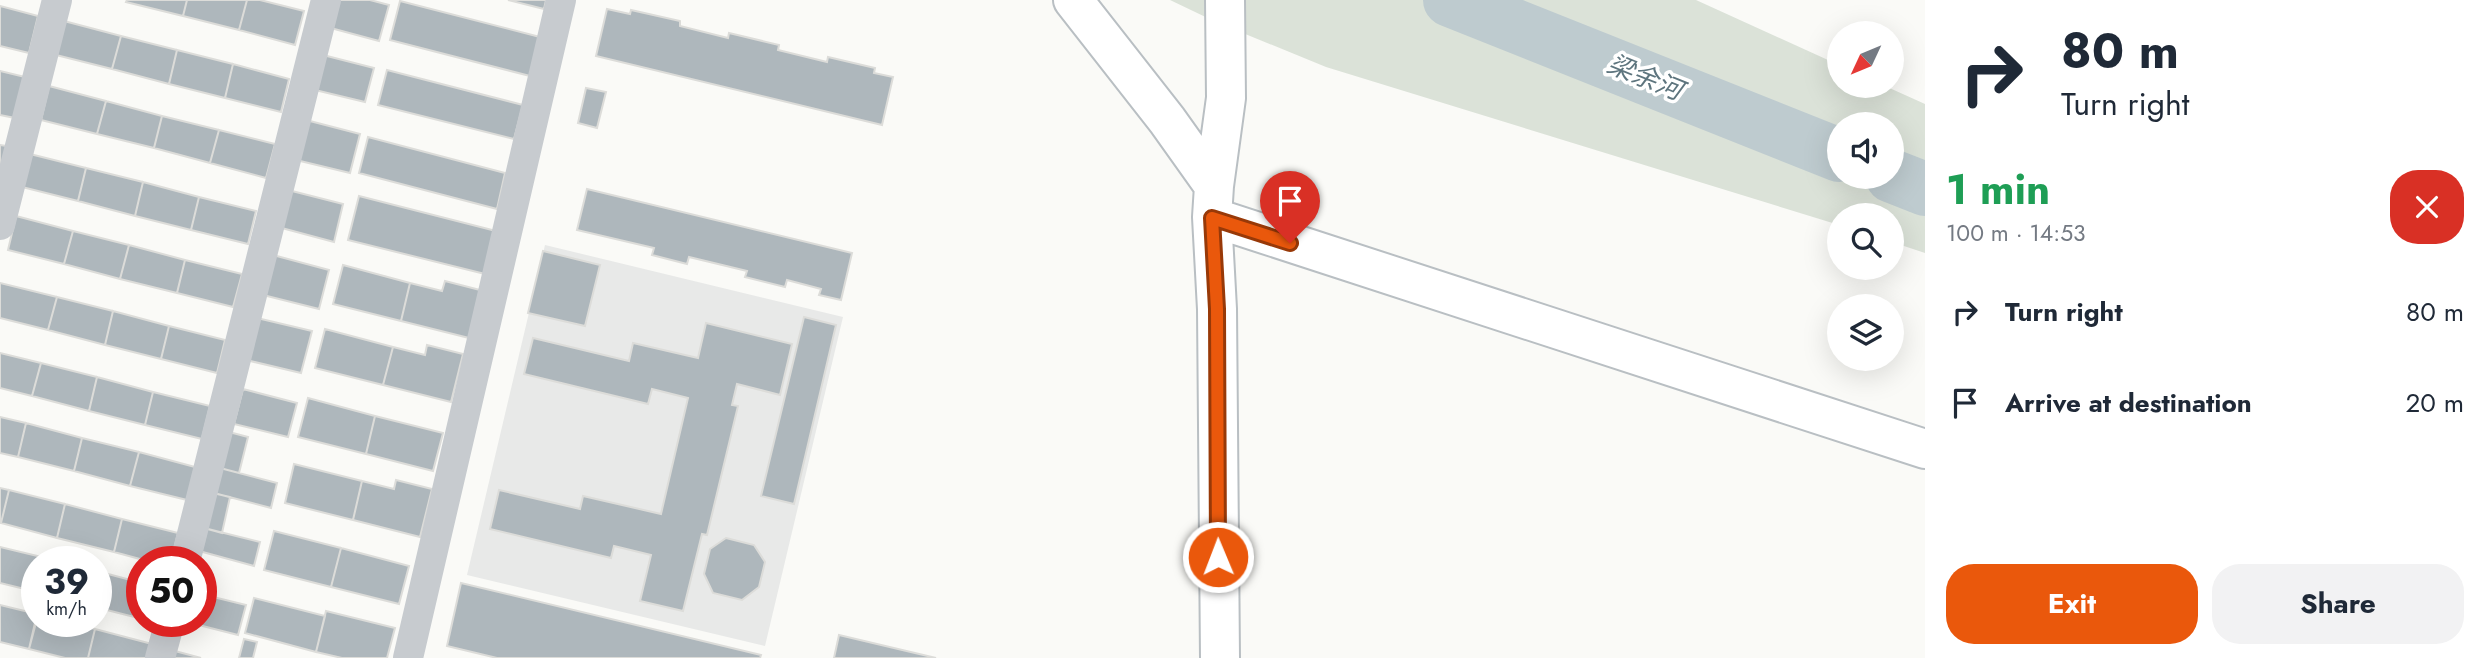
<!DOCTYPE html>
<html lang="en">
<head>
<meta charset="utf-8">
<style>
  :root { --surface:#fff; --page:#f2f2f3; --text:#1f2937; --muted:#747a83; --accent:#ea580c }
  body { margin:0; font-family:Jost,"Noto Sans SC",sans-serif; background:var(--page); color:var(--text); height:100vh; display:flex; flex-direction:column; font-size:26px; white-space:nowrap }
  * { box-sizing:border-box; margin:0 }
  p { font-size:23px; color:var(--muted) }
  .icon { flex:none; width:38px; height:38px; fill:none; stroke:currentColor; stroke-width:2; stroke-linecap:round; stroke-linejoin:round }
  .map { position:relative; flex:1; overflow:hidden }
  .side { display:flex; flex-direction:column; background:var(--surface); width:560px }
  .side>* { flex:none }
  .banner { background:#fff; color:var(--text); overflow:hidden }
  .needle { width:46px; rotate:226deg }
  .controls { position:absolute; left:1827px; top:21px; display:grid; gap:14px }
  .controls a { display:grid; place-items:center; width:77px; height:77px; border-radius:50%; background:var(--surface); box-shadow:0 7px 28px #0002; font-size:35px }
  .speed { position:absolute; left:21px; top:546px; display:flex; gap:14px; font-size:35px; font-weight:700; text-align:center }
  .speed>* { display:grid; place-content:center; width:91px; height:91px; border-radius:50%; background:var(--surface); box-shadow:0 7px 28px #0002; line-height:1 }
  .speed small { font-size:18px; font-weight:400 }
  .speed .limit { border:10px solid #d22; background:#fff; color:#111 }
  .pin { position:absolute; display:grid; place-items:center; width:60px; height:60px; color:#fff; margin:-72px -30px; border-radius:50% 50% 50% 0; rotate:-45deg; box-shadow:0 0 7px #0007 }
  .pin .icon { rotate:45deg }
  .me { position:absolute; width:77px; margin:-38px; rotate:359deg; stroke-linejoin:round; filter:drop-shadow(0 0 5px #0008) }
  .turn { display:flex; align-items:center; gap:24px; height:147px; padding:0 21px; font-size:32px }
  .turn .icon { width:91px; height:91px; stroke-width:2.5 }
  .turn b { display:block; font-size:49px; line-height:60px }
  .round { display:grid; place-items:center; flex:none; width:74px; height:74px; border-radius:28px; background:var(--page) }
  .headline { display:flex; align-items:center; justify-content:space-between; height:119px; padding:0 21px }
  h1 { font-size:42px; font-weight:700; line-height:52px; color:#1e9e55 }
  .action { display:flex; gap:14px; margin-top:auto; padding:14px 21px }
  .action a { flex:1; height:80px; border-radius:28px; background:var(--accent); color:#fff; font-size:28px; font-weight:700; line-height:80px; text-align:center }
  .action a+a { background:var(--page); color:var(--text) }
  ul { padding:0; list-style:none }
  li { display:flex; align-items:center; gap:21px; height:91px; padding:0 21px }
  li div { flex:1 }
  li b { display:block; font-size:26px }
  li em { font-style:normal }
  main { display:flex; flex:1; min-height:0 }
  .map>svg:first-child { display:block }
  .built { fill:#e8e9e8 }
  .green { fill:#dbe2d8; fill-rule:evenodd }
  .lines { fill:none; stroke-linecap:round; stroke-linejoin:round }
  .river { stroke:#becbcf; stroke-width:54 }
  .building { fill:#aeb7bc; stroke:#dcdcd9; stroke-width:2 }
  .secondary-casing { stroke:#b9bfc3; stroke-width:42 }
  .street { stroke:#c7cbcf; stroke-width:30 }
  .secondary { stroke:#fff; stroke-width:38 }
  .route-casing { stroke:#983908; stroke-width:18 }
  .route { stroke:#ea580c; stroke-width:12 }
  .labels { text-anchor:middle; dominant-baseline:central; stroke-width:7; stroke-linejoin:round; paint-order:stroke }
  .water-label { font-size:26px; font-style:italic; fill:#5e757e; stroke:#fff }
</style>
</head>
<body>
<main>
<div class="map">
<svg width="1925" height="658" viewBox="0 0 1925 658">
  <rect width="100%" height="100%" fill="#fafaf7"/>
  <path class="built" d="M 545,245 L 843,317 L 765,646 L 467,575 Z"/>
  <path class="green" d="M 1170,0 L 1696,0 L 1839,65 L 1839,86 L 1885,86 L 1925,104 L 1925,253 L 1892,242 L 1892,215 L 1839,215 L 1839,225 L 1326,67 L 1216,22 ZM 1839,124 L 1892,124 L 1892,177 L 1839,177 Z"/>
  <g class="lines">
    <path class="river" d="M 1450,0 L 1839,155
      M 1892,176 L 1925,189"/>
  </g>
  <path class="building" d="M 127,0 L 187,0 L 183,16 L 126,2 Z
    M 187,0 L 247,0 L 239,30 L 183,16 Z
    M 247,0 L 260,0 L 304,11 L 295,45 L 239,30 Z
    M 334,0 L 370,0 L 389,5 L 379,41 L 327,27 Z
    M 508,0 L 546,0 L 544,9 Z
    M 400,1 L 540,37 L 530,76 L 390,40 Z
    M 0,6 L 38,16 L 29,53 L 0,46 Z
    M 607,9 L 630,14 L 631,10 L 680,21 L 680,26 L 728,38 L 729,33 L 779,45 L 778,50 L 827,62 L 828,57 L 875,68 L 874,73 L 893,77 L 882,125 L 596,56 Z
    M 64,21 L 121,36 L 112,69 L 56,55 Z
    M 121,36 L 177,50 L 169,84 L 112,69 Z
    M 177,50 L 233,64 L 225,98 L 169,84 Z
    M 323,55 L 374,68 L 365,102 L 315,90 Z
    M 233,64 L 289,79 L 281,112 L 225,98 Z
    M 387,70 L 523,105 L 514,139 L 378,105 Z
    M 0,71 L 25,77 L 15,118 L 0,115 Z
    M 49,86 L 106,101 L 97,134 L 41,120 Z
    M 586,88 L 606,92 L 597,128 L 578,123 Z
    M 106,101 L 162,116 L 154,148 L 97,134 Z
    M 162,116 L 219,130 L 210,163 L 154,148 Z
    M 306,120 L 360,134 L 350,173 L 296,160 Z
    M 219,130 L 275,144 L 266,178 L 210,163 Z
    M 368,137 L 505,173 L 497,209 L 359,173 Z
    M 0,145 L 7,146 L 0,174 Z
    M 30,154 L 86,168 L 78,201 L 22,187 Z
    M 86,168 L 143,182 L 135,216 L 78,201 Z
    M 143,182 L 199,197 L 191,230 L 135,216 Z
    M 587,189 L 852,253 L 841,300 L 819,295 L 821,289 L 787,280 L 785,287 L 745,277 L 747,271 L 689,257 L 687,264 L 652,255 L 654,248 L 577,230 Z
    M 288,190 L 343,204 L 334,242 L 278,227 Z
    M 359,196 L 496,231 L 485,274 L 348,240 Z
    M 199,197 L 256,211 L 248,244 L 191,230 Z
    M 16,216 L 73,231 L 64,264 L 8,250 Z
    M 73,231 L 129,245 L 120,279 L 64,264 Z
    M 129,245 L 185,260 L 177,293 L 120,279 Z
    M 543,251 L 600,265 L 585,326 L 528,313 Z
    M 273,255 L 329,270 L 319,309 L 263,295 Z
    M 185,260 L 242,274 L 233,307 L 177,293 Z
    M 343,265 L 410,283 L 401,321 L 333,304 Z
    M 445,281 L 480,290 L 469,338 L 401,321 L 410,283 L 442,291 Z
    M 0,283 L 57,297 L 48,330 L 0,318 Z
    M 57,297 L 113,311 L 105,345 L 48,330 Z
    M 113,311 L 169,326 L 161,359 L 105,345 Z
    M 804,317 L 836,325 L 794,504 L 761,496 Z
    M 257,318 L 312,331 L 301,373 L 246,360 Z
    M 706,323 L 792,344 L 780,395 L 737,384 L 732,405 L 738,406 L 707,535 L 702,534 L 683,611 L 640,601 L 651,555 L 614,546 L 611,558 L 490,529 L 499,490 L 580,509 L 583,496 L 661,514 L 688,398 L 652,389 L 648,404 L 524,374 L 533,338 L 629,361 L 633,343 L 698,358 Z
    M 169,326 L 225,340 L 217,373 L 161,359 Z
    M 325,329 L 393,347 L 383,385 L 315,368 Z
    M 427,345 L 463,354 L 451,402 L 383,385 L 393,347 L 425,355 Z
    M 0,353 L 41,363 L 32,396 L 0,388 Z
    M 41,363 L 97,377 L 89,411 L 32,396 Z
    M 97,377 L 153,392 L 145,425 L 89,411 Z
    M 243,389 L 297,403 L 288,437 L 234,424 Z
    M 153,392 L 210,406 L 202,439 L 145,425 Z
    M 308,398 L 375,416 L 366,454 L 298,437 Z
    M 375,416 L 443,433 L 433,471 L 366,454 Z
    M 0,417 L 26,423 L 18,457 L 0,453 Z
    M 26,423 L 82,438 L 74,471 L 18,457 Z
    M 229,432 L 248,437 L 239,473 L 220,468 Z
    M 82,438 L 139,452 L 130,486 L 74,471 Z
    M 139,452 L 195,467 L 187,500 L 130,486 Z
    M 294,464 L 362,481 L 353,520 L 285,503 Z
    M 220,468 L 277,483 L 271,508 L 214,493 Z
    M 396,480 L 432,489 L 420,537 L 353,520 L 362,481 L 394,489 Z
    M 0,488 L 9,490 L 1,523 L 0,523 Z
    M 9,490 L 65,504 L 57,538 L 1,523 Z
    M 213,493 L 230,497 L 222,533 L 204,528 Z
    M 65,504 L 122,519 L 114,552 L 57,538 Z
    M 122,519 L 178,533 L 171,562 L 151,562 L 114,552 Z
    M 204,528 L 260,542 L 254,566 L 199,551 Z
    M 274,531 L 341,548 L 331,587 L 264,570 Z
    M 726,538 L 754,545 L 765,562 L 759,587 L 742,600 L 713,593 L 704,574 L 710,549 Z
    M 0,547 L 50,559 L 50,562 L 37,562 L 37,592 L 0,583 Z
    M 341,548 L 409,566 L 399,604 L 331,587 Z
    M 96,571 L 108,574 L 99,608 L 96,607 Z
    M 108,574 L 142,583 L 142,619 L 99,608 Z
    M 461,583 L 761,655 L 760,658 L 497,658 L 447,646 Z
    M 201,594 L 246,605 L 238,635 L 183,621 L 201,621 Z
    M 254,598 L 325,616 L 316,652 L 245,633 Z
    M 0,605 L 37,614 L 29,649 L 0,642 Z
    M 326,611 L 395,628 L 387,658 L 342,658 L 316,652 Z
    M 37,619 L 37,621 L 64,621 L 95,629 L 88,658 L 65,658 L 29,649 Z
    M 95,629 L 152,644 L 149,658 L 88,658 Z
    M 839,635 L 936,658 L 834,658 Z
    M 244,639 L 257,642 L 253,658 L 239,658 Z
    M 175,651 L 201,658 L 173,658 Z"/>
  <g class="lines">
    <g class="secondary-casing">
      <path id="secondary" d="M 1073,0 L 1167,120 L 1214,186
        M 1212,217 L 1925,449
        M 1220,658 L 1217,309 L 1212,217 L 1214,186 L 1226,98 L 1225,0"/>
    </g>
    <path class="street" d="M 0,225 L 57,0
      M 185,562 L 326,0
      M 160,658 L 170,621
      M 408,658 L 561,0"/>
    <use href="#secondary" class="secondary"/>
  </g>
  <g class="lines">
    <g class="route-casing">
      <path id="route" d="M 1218,557 L 1217,309 L 1212,218 L 1290,243"/>
    </g>
    <use href="#route" class="route"/>
  </g>
  <g class="labels">
    <g class="water-label">
      <text transform="translate(1645 77) rotate(22)">梁余河</text>
    </g>
  </g>
</svg>
<div class="controls">
<a><svg class="needle" viewBox="-14 -14 28 28"><path d="M0-13l5 13h-10z" fill="#e53935"/><path d="M0 13l5-13h-10z" fill="#747a83"/></svg></a>
<a><svg class="icon" aria-label="sound" viewBox="0 0 24 24"><path d="M4 9h4l5-4v14l-5-4H4zM17 9q2 3 0 6"/></svg></a>
<a><svg class="icon" aria-label="search" viewBox="0 0 24 24"><circle cx="10" cy="10" r="6"/><path d="M15 15l6 6"/></svg></a>
<a><svg class="icon" aria-label="layers" viewBox="0 0 24 24"><path d="M12 4l9 5-9 5-9-5zM3 14l9 5 9-5"/></svg></a>
</div>
<div class="speed"><div>39<small>km/h</small></div><div class="limit">50</div></div>
<div class="pin" style="left:1290px;top:243px;background:#d93025"><svg class="icon" aria-label="arrive" viewBox="0 0 24 24"><path d="M6 21V4h12l-3 4 3 4H6"/></svg></div>
<svg class="me" style="left:1218px;top:557px" viewBox="-20 -20 40 40"><circle r="17" fill="#ea580c" stroke="#fff" stroke-width="3"/><path d="M0-11L8 9 0 5-8 9z" fill="#fff"/></svg>
</div>
<section class="side">
<div class="banner">
<div class="turn"><svg class="icon" aria-label="right" viewBox="0 0 24 24"><path d="M7 20v-9h11M14 6l5 5-5 5"/></svg><div><b>80 m</b>Turn right</div></div>
</div>
<div class="headline"><div><h1>1 min</h1><p>100 m · 14:53</p></div><a class="round" style="background:#d93025;color:#fff"><svg class="icon" aria-label="close" viewBox="0 0 24 24"><path d="M6 6l12 12M18 6L6 18"/></svg></a></div>
<ul>
<li><svg class="icon" aria-label="right" viewBox="0 0 24 24"><path d="M7 20v-9h11M14 6l5 5-5 5"/></svg><div><b>Turn right</b></div><em>80 m</em></li>
<li><svg class="icon" aria-label="arrive" viewBox="0 0 24 24"><path d="M6 21V4h12l-3 4 3 4H6"/></svg><div><b>Arrive at destination</b></div><em>20 m</em></li>
</ul>
<div class="action"><a>Exit</a><a>Share</a></div>
</section>
</main>
</body>
</html>
